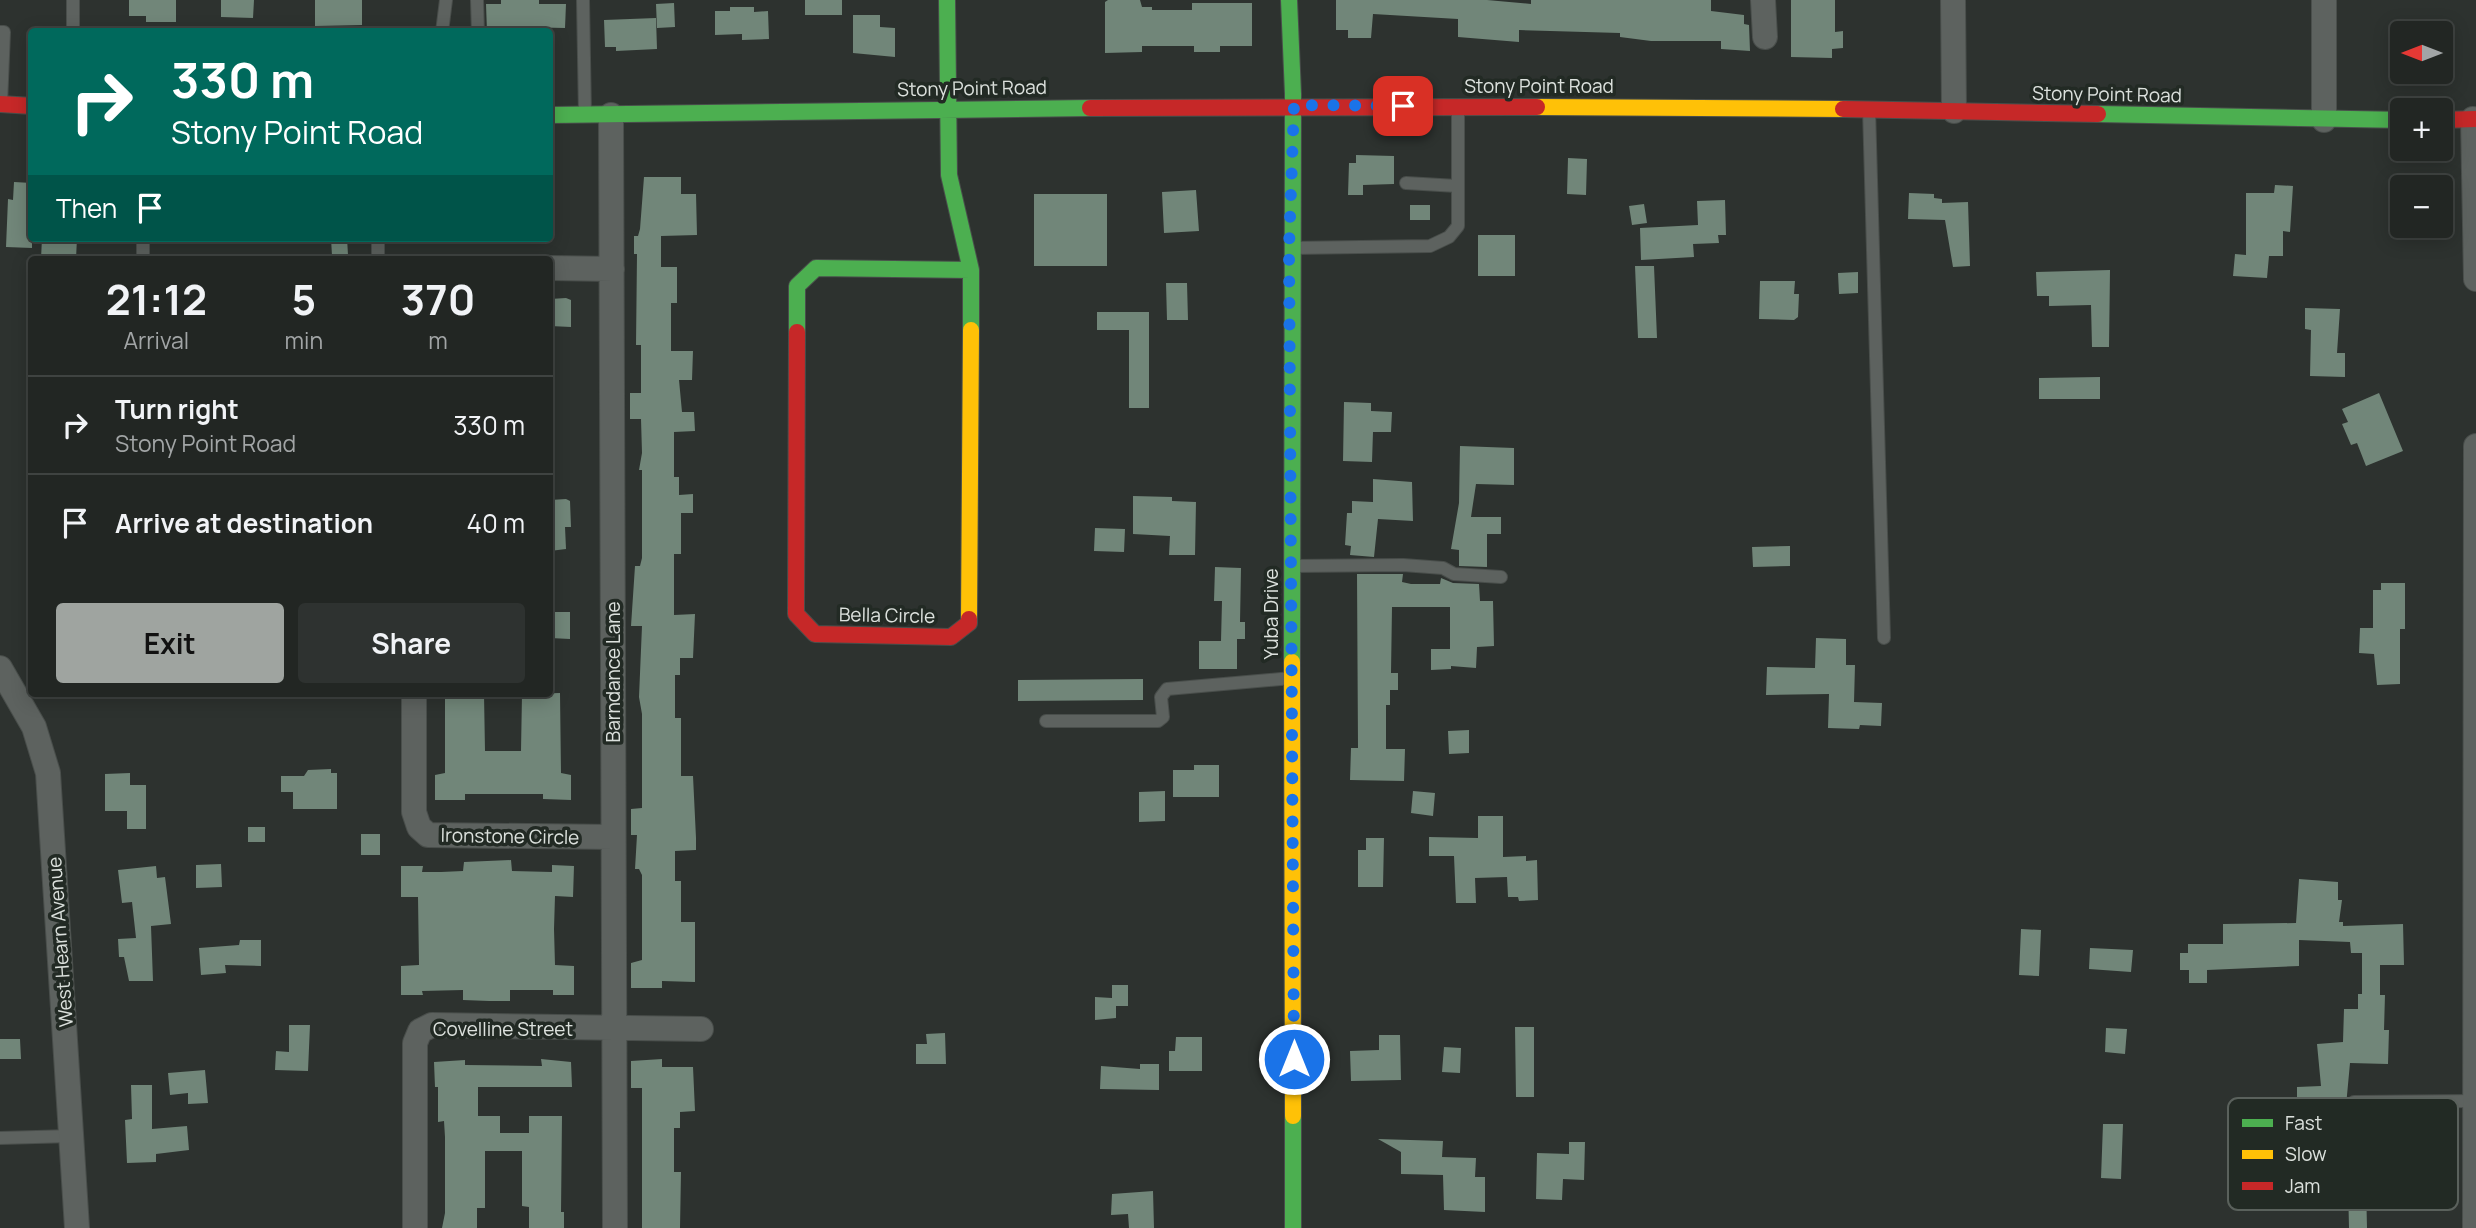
<!DOCTYPE html>
<html lang="en">
<head>
<meta charset="utf-8">
<style>
  :root { --surface:#222623; --page:#2e3230; --text:#f1f3f6; --muted:#a2a5a6; --line:#3f4341; --accent:#9fa4a0 }
  body { margin:0; font-family:Manrope,sans-serif; background:var(--page); color:var(--text); height:100vh; display:flex; flex-direction:column; font-size:26px; white-space:nowrap }
  * { box-sizing:border-box; margin:0 }
  p { font-size:23px; color:var(--muted) }
  .icon { flex:none; width:38px; height:38px; fill:none; stroke:currentColor; stroke-width:2; stroke-linecap:round; stroke-linejoin:round }
  .map { position:relative; flex:1; overflow:hidden }
  .side { position:absolute; left:28px; top:256px; width:525px; height:441px; display:flex; flex-direction:column; background:var(--surface); border-radius:7px; box-shadow:0 4px 18px #0003,0 0 0 2px var(--line) }
  .side>* { flex:none }
  .hud { position:absolute; left:28px; top:28px; width:525px; height:214px; border-radius:7px; box-shadow:0 4px 18px #0003,0 0 0 2px var(--line); background:#00695c; color:#fff; overflow:hidden }
  .needle { width:46px; rotate:270deg }
  .tools { position:absolute; left:2390px; top:21px; display:grid; gap:14px }
  .tools a { display:grid; place-items:center; width:63px; height:63px; border-radius:7px; background:var(--surface); box-shadow:0 4px 18px #0003,0 0 0 2px var(--line); font-size:35px }
  .pin { position:absolute; display:grid; place-items:center; width:60px; height:60px; color:#fff; margin:-30px; border-radius:14px; box-shadow:0 4px 10px #0006 }
  .me { position:absolute; width:77px; margin:-38px; rotate:0deg; stroke-linejoin:round; filter:drop-shadow(0 0 5px #0008) }
  .turn { display:flex; align-items:center; gap:24px; height:147px; padding:0 28px; font-size:32px }
  .turn .icon { width:91px; height:91px; stroke-width:2.5 }
  .turn b { display:block; font-size:49px; line-height:60px }
  .then { display:flex; align-items:center; height:66px; padding:0 28px; background:#0003; gap:14px; font-size:26px }
  .eta { display:flex; justify-content:space-evenly; align-items:center; height:119px; text-align:center }
  .eta b { font-size:42px; font-weight:700; line-height:49px }
  .button { display:flex; gap:14px; margin-top:auto; padding:14px 28px }
  .button a { flex:1; height:80px; border-radius:7px; background:var(--accent); color:#111; font-size:28px; font-weight:700; line-height:80px; text-align:center }
  .button a+a { background:var(--page); color:var(--text) }
  ul { padding:0; list-style:none }
  li { display:flex; align-items:center; gap:21px; height:98px; padding:0 28px; border-top:2px solid var(--line) }
  li div { flex:1 }
  li b { display:block; font-size:26px }
  li em { font-style:normal }
  .map>svg:first-child { display:block }
  .building { fill:#718679 }
  .lines { fill:none; stroke-linecap:round; stroke-linejoin:round }
  .lane-casing { stroke:#494e4b; stroke-width:14 }
  .street-casing { stroke:#494e4b; stroke-width:26 }
  .fast-casing { stroke:#494e4b; stroke-width:18 }
  .slow-casing { stroke:#494e4b; stroke-width:18 }
  .jam-casing { stroke:#494e4b; stroke-width:18 }
  .lane { stroke:#5d625f; stroke-width:12 }
  .street { stroke:#5d625f; stroke-width:24 }
  .fast { stroke:#4caf50; stroke-width:16 }
  .slow { stroke:#ffc107; stroke-width:16 }
  .jam { stroke:#c62828; stroke-width:16 }
  .route { stroke:#1a73e8; stroke-width:12; stroke-dasharray:0 21.6 }
  .labels { text-anchor:middle; dominant-baseline:central; stroke-width:7; stroke-linejoin:round; paint-order:stroke }
  .street-label { font-size:19px; fill:#dce1dd; stroke:#222a24 }
  .key { fill:#222a24; stroke:#5a615c; stroke-width:2 }
  .key-label { font-size:19px; fill:#dce1dd }
</style>
</head>
<body>
<div class="map">
<svg width="2476" height="1228" viewBox="0 0 2476 1228">
  <rect width="100%" height="100%" fill="#2d322f"/>
  <path class="building" d="M 129,0 L 176,0 L 176,22 L 146,22 L 146,16 L 129,16 Z
    M 221,0 L 254,0 L 253,18 L 221,17 Z
    M 315,0 L 362,0 L 362,25 L 315,26 Z
    M 501,0 L 539,0 L 539,4 L 566,4 L 565,28 L 520,27 L 520,32 L 487,32 L 486,4 L 501,4 Z
    M 805,0 L 842,0 L 842,15 L 805,15 Z
    M 1108,0 L 1140,0 L 1142,7 L 1152,7 L 1152,10 L 1192,10 L 1192,3 L 1252,3 L 1252,46 L 1220,46 L 1220,52 L 1194,52 L 1194,46 L 1142,46 L 1142,52 L 1105,53 L 1105,2 Z
    M 1336,0 L 1487,0 L 1531,4 L 1531,0 L 1711,0 L 1711,11 L 1744,15 L 1744,24 L 1749,25 L 1750,51 L 1721,49 L 1721,41 L 1651,41 L 1620,37 L 1620,33 L 1519,30 L 1519,42 L 1458,37 L 1458,19 L 1373,14 L 1371,38 L 1348,38 L 1348,30 L 1336,30 Z
    M 1791,0 L 1835,0 L 1835,32 L 1843,31 L 1843,48 L 1832,49 L 1832,58 L 1791,57 Z
    M 674,3 L 675,27 L 657,28 L 656,4 Z
    M 730,7 L 754,7 L 754,12 L 768,11 L 769,39 L 742,40 L 742,34 L 715,35 L 715,11 L 730,11 Z
    M 853,15 L 880,15 L 880,27 L 895,28 L 895,57 L 853,53 Z
    M 656,18 L 657,49 L 616,51 L 616,47 L 605,47 L 604,20 Z
    M 1356,155 L 1394,156 L 1394,184 L 1363,185 L 1363,195 L 1348,195 L 1349,163 L 1356,163 Z
    M 1568,158 L 1587,159 L 1586,195 L 1567,194 Z
    M 644,177 L 681,177 L 681,194 L 696,194 L 697,235 L 661,236 L 661,267 L 677,267 L 677,303 L 671,303 L 671,351 L 693,351 L 692,380 L 679,380 L 682,412 L 694,412 L 695,431 L 674,432 L 674,477 L 679,477 L 679,495 L 693,494 L 693,513 L 681,513 L 681,554 L 674,554 L 674,615 L 695,614 L 693,658 L 680,658 L 680,675 L 675,675 L 675,718 L 681,718 L 681,776 L 693,776 L 696,838 L 696,850 L 675,851 L 675,881 L 681,881 L 681,922 L 695,922 L 695,982 L 662,981 L 662,988 L 631,988 L 631,963 L 642,960 L 642,875 L 639,869 L 635,869 L 637,835 L 631,835 L 631,809 L 642,808 L 642,714 L 639,697 L 642,626 L 631,626 L 635,566 L 640,566 L 642,558 L 642,470 L 639,470 L 642,453 L 641,419 L 630,419 L 630,393 L 641,393 L 641,345 L 636,345 L 637,254 L 634,254 L 634,236 L 638,236 L 640,229 Z
    M 14,182 L 32,183 L 32,248 L 6,247 L 8,199 L 13,200 Z
    M 2275,185 L 2293,186 L 2290,232 L 2283,231 L 2283,256 L 2269,256 L 2267,278 L 2233,276 L 2235,254 L 2246,255 L 2246,193 L 2274,193 Z
    M 1196,190 L 1199,231 L 1164,233 L 1162,192 Z
    M 1909,193 L 1934,194 L 1934,198 L 1942,199 L 1942,203 L 1968,202 L 1970,266 L 1953,267 L 1945,220 L 1908,219 Z
    M 1034,194 L 1107,194 L 1107,266 L 1034,266 Z
    M 1725,200 L 1726,235 L 1718,235 L 1719,243 L 1693,244 L 1694,257 L 1641,260 L 1640,228 L 1698,225 L 1697,201 Z
    M 1644,204 L 1647,223 L 1632,225 L 1629,206 Z
    M 1410,205 L 1430,205 L 1430,220 L 1410,220 Z
    M 1478,235 L 1515,235 L 1515,276 L 1478,276 Z
    M 42,238 L 77,238 L 76,259 L 41,259 Z
    M 331,238 L 347,238 L 348,255 L 332,256 Z
    M 1635,266 L 1654,266 L 1657,338 L 1638,338 Z
    M 2110,270 L 2109,347 L 2092,347 L 2091,305 L 2049,306 L 2049,296 L 2037,296 L 2036,272 Z
    M 1858,272 L 1858,293 L 1839,294 L 1838,273 Z
    M 1760,281 L 1795,281 L 1794,294 L 1799,294 L 1798,317 L 1794,320 L 1759,319 Z
    M 1166,283 L 1187,283 L 1188,320 L 1167,320 Z
    M 566,298 L 571,300 L 571,327 L 550,326 L 550,299 Z
    M 2305,308 L 2340,309 L 2337,353 L 2345,353 L 2345,377 L 2310,376 L 2311,330 L 2305,329 Z
    M 1097,312 L 1149,312 L 1149,408 L 1129,408 L 1129,330 L 1097,330 Z
    M 2100,377 L 2100,399 L 2039,399 L 2039,378 Z
    M 2379,393 L 2403,451 L 2366,466 L 2357,443 L 2351,445 L 2342,424 L 2348,422 L 2342,409 Z
    M 1344,402 L 1371,403 L 1371,411 L 1392,412 L 1391,432 L 1373,432 L 1372,462 L 1343,461 Z
    M 1460,446 L 1514,448 L 1514,485 L 1476,484 L 1471,517 L 1501,517 L 1501,534 L 1487,534 L 1487,567 L 1459,566 L 1459,550 L 1451,549 L 1459,503 Z
    M 1373,479 L 1412,482 L 1413,521 L 1378,519 L 1374,557 L 1350,555 L 1351,546 L 1345,545 L 1347,513 L 1352,513 L 1352,501 L 1373,502 Z
    M 1133,496 L 1172,497 L 1172,501 L 1196,502 L 1195,555 L 1169,555 L 1170,536 L 1133,534 Z
    M 566,499 L 570,501 L 571,527 L 565,527 L 566,549 L 550,551 L 550,500 Z
    M 1095,528 L 1125,529 L 1124,552 L 1094,551 Z
    M 1790,546 L 1790,566 L 1753,567 L 1752,547 Z
    M 1215,567 L 1241,568 L 1240,622 L 1245,622 L 1245,639 L 1237,639 L 1237,669 L 1199,669 L 1199,641 L 1221,641 L 1222,601 L 1214,601 Z
    M 1357,574 L 1403,574 L 1402,582 L 1411,584 L 1440,584 L 1441,578 L 1453,583 L 1479,584 L 1480,601 L 1493,601 L 1494,646 L 1477,647 L 1476,668 L 1451,666 L 1451,669 L 1431,670 L 1431,649 L 1450,649 L 1450,607 L 1392,607 L 1391,673 L 1398,673 L 1398,690 L 1390,690 L 1390,705 L 1386,705 L 1386,749 L 1405,749 L 1404,781 L 1350,780 L 1351,748 L 1358,748 Z
    M 2381,583 L 2405,583 L 2405,629 L 2400,629 L 2400,684 L 2377,685 L 2374,654 L 2359,653 L 2360,628 L 2373,628 L 2373,590 L 2381,590 Z
    M 550,612 L 570,612 L 570,639 L 550,638 Z
    M 1816,638 L 1846,639 L 1846,665 L 1855,665 L 1854,702 L 1882,703 L 1881,726 L 1860,725 L 1859,729 L 1828,728 L 1829,694 L 1766,695 L 1767,667 L 1815,668 Z
    M 1143,679 L 1143,700 L 1018,701 L 1018,680 Z
    M 445,693 L 484,694 L 485,751 L 521,751 L 522,694 L 560,693 L 561,773 L 571,775 L 571,800 L 543,799 L 543,794 L 465,794 L 465,800 L 435,800 L 435,775 L 445,773 Z
    M 1469,730 L 1469,753 L 1449,754 L 1448,731 Z
    M 1194,765 L 1219,765 L 1219,797 L 1173,797 L 1173,770 L 1194,770 Z
    M 331,769 L 331,773 L 337,773 L 337,809 L 293,809 L 293,792 L 281,792 L 281,776 L 304,776 L 308,770 Z
    M 130,773 L 130,785 L 146,785 L 146,829 L 127,829 L 127,811 L 105,811 L 105,774 Z
    M 1165,791 L 1165,821 L 1139,822 L 1139,792 Z
    M 1413,791 L 1435,793 L 1433,816 L 1411,813 Z
    M 1478,816 L 1503,816 L 1503,857 L 1526,856 L 1526,861 L 1537,860 L 1538,900 L 1519,901 L 1518,897 L 1508,897 L 1507,877 L 1475,878 L 1476,903 L 1456,903 L 1454,856 L 1429,856 L 1429,837 L 1478,838 Z
    M 248,827 L 265,827 L 265,842 L 248,842 Z
    M 361,834 L 380,834 L 380,855 L 361,855 Z
    M 1366,838 L 1384,838 L 1383,887 L 1358,887 L 1358,850 L 1366,850 Z
    M 511,860 L 512,871 L 552,872 L 552,865 L 574,866 L 573,897 L 555,896 L 554,929 L 555,965 L 574,966 L 574,995 L 553,995 L 553,990 L 510,990 L 510,1001 L 489,1001 L 463,1000 L 463,990 L 422,991 L 423,995 L 401,995 L 401,966 L 419,965 L 418,897 L 401,897 L 401,866 L 423,866 L 422,872 L 441,872 L 463,871 L 464,862 Z
    M 221,864 L 222,887 L 196,888 L 196,865 Z
    M 156,866 L 157,878 L 165,877 L 171,924 L 151,926 L 153,981 L 129,981 L 124,957 L 119,957 L 118,939 L 136,938 L 132,902 L 122,903 L 118,870 Z
    M 2299,879 L 2338,882 L 2338,900 L 2342,900 L 2339,922 L 2343,922 L 2343,926 L 2403,924 L 2404,965 L 2380,965 L 2380,995 L 2385,995 L 2384,1030 L 2389,1030 L 2388,1064 L 2350,1063 L 2346,1106 L 2297,1106 L 2297,1087 L 2321,1086 L 2317,1044 L 2343,1042 L 2344,1009 L 2358,1009 L 2358,994 L 2362,994 L 2362,953 L 2351,953 L 2350,942 L 2299,940 L 2299,966 L 2207,970 L 2207,983 L 2189,983 L 2189,970 L 2180,970 L 2180,953 L 2188,953 L 2188,944 L 2223,944 L 2223,924 L 2296,923 Z
    M 2021,929 L 2041,930 L 2039,976 L 2019,975 Z
    M 240,940 L 261,940 L 261,966 L 225,965 L 226,973 L 201,975 L 199,948 L 239,945 Z
    M 2090,948 L 2133,950 L 2131,972 L 2089,969 Z
    M 1112,985 L 1128,985 L 1128,1006 L 1116,1006 L 1116,1018 L 1095,1020 L 1095,997 L 1112,998 Z
    M 289,1025 L 310,1025 L 308,1071 L 275,1070 L 276,1051 L 289,1052 Z
    M 1515,1027 L 1534,1027 L 1534,1097 L 1516,1097 Z
    M 2106,1028 L 2127,1029 L 2125,1054 L 2105,1052 Z
    M 945,1033 L 946,1064 L 916,1064 L 916,1044 L 927,1044 L 926,1034 Z
    M 1379,1035 L 1400,1035 L 1401,1080 L 1351,1081 L 1350,1051 L 1379,1050 Z
    M 1176,1037 L 1202,1037 L 1202,1071 L 1169,1071 L 1169,1051 L 1175,1051 Z
    M 0,1039 L 20,1039 L 21,1059 L 0,1059 Z
    M 1444,1047 L 1461,1048 L 1460,1073 L 1442,1072 Z
    M 541,1059 L 571,1062 L 572,1087 L 478,1087 L 478,1116 L 500,1116 L 500,1133 L 529,1133 L 529,1116 L 562,1116 L 561,1212 L 564,1212 L 564,1228 L 529,1228 L 529,1207 L 522,1206 L 522,1151 L 485,1151 L 485,1208 L 477,1208 L 477,1228 L 442,1228 L 445,1213 L 445,1137 L 444,1121 L 438,1122 L 438,1087 L 435,1087 L 434,1062 L 465,1060 L 465,1065 L 542,1066 Z
    M 662,1059 L 662,1067 L 693,1067 L 695,1111 L 680,1112 L 680,1128 L 674,1128 L 674,1172 L 681,1172 L 680,1228 L 642,1228 L 642,1088 L 631,1088 L 631,1061 Z
    M 1140,1064 L 1159,1064 L 1159,1090 L 1100,1089 L 1101,1066 L 1140,1069 Z
    M 205,1070 L 208,1103 L 188,1104 L 188,1093 L 170,1095 L 168,1073 Z
    M 131,1085 L 152,1085 L 152,1129 L 187,1126 L 189,1150 L 156,1154 L 156,1162 L 127,1163 L 125,1120 L 132,1119 Z
    M 2103,1124 L 2123,1124 L 2121,1179 L 2101,1178 Z
    M 1378,1139 L 1443,1141 L 1442,1157 L 1476,1158 L 1475,1177 L 1485,1177 L 1485,1212 L 1444,1210 L 1443,1175 L 1401,1174 L 1401,1152 Z
    M 1569,1142 L 1585,1142 L 1584,1180 L 1563,1179 L 1562,1200 L 1536,1199 L 1537,1153 L 1569,1154 Z
    M 2348,1185 L 2366,1185 L 2367,1228 L 2349,1228 Z
    M 1153,1191 L 1154,1228 L 1129,1228 L 1128,1214 L 1111,1215 L 1112,1194 Z"/>
  <g class="lines">
    <g class="lane-casing">
      <path id="lane" d="M 73,0 L 73,32
        M 477,0 L 478,32
        M 583,0 L 585,115
        M 0,32 L 4,32 L 1,104
        M 442,32 L 446,0
        M 1869,109 L 1884,638
        M 1406,183 L 1457,186
        M 1291,248 L 1430,246 L 1449,237 L 1458,226 L 1458,106
        M 143,259 L 143,238
        M 378,259 L 378,238
        M 1292,566 L 1403,565 L 1443,568 L 1454,574 L 1501,577
        M 1046,721 L 1158,721 L 1163,717 L 1161,697 L 1167,689 L 1292,678
        M 2354,1102 L 2475,1101
        M 0,1138 L 72,1136"/>
    </g>
    <g class="street-casing">
      <path id="street" d="M 1763,0 L 1765,37
        M 1953,0 L 1954,111
        M 611,115 L 615,1228
        M 2473,119 L 2476,279
        M 2324,120 L 2324,0
        M 550,268 L 612,269
        M 0,668 L 34,727 L 48,773 L 77,1228
        M 414,693 L 414,812 L 419,827 L 428,835 L 613,837
        M 415,1228 L 415,1043 L 420,1031 L 432,1025 L 701,1029
        M 2475,1228 L 2476,446"/>
    </g>
    <g class="fast-casing">
      <path id="fast" d="M 947,0 L 949,175 L 971,270 L 971,330
        M 1289,0 L 1293,94 L 1292,662
        M 2098,114 L 2403,120
        M 550,115 L 1090,108
        M 797,332 L 797,286 L 816,268 L 971,270
        M 1293,1228 L 1293,1116"/>
    </g>
    <g class="slow-casing">
      <path id="slow" d="M 1537,107 L 1843,109
        M 969,619 L 971,330
        M 1292,662 L 1293,1116"/>
    </g>
    <g class="jam-casing">
      <path id="jam" d="M 0,104 L 32,106
        M 1090,108 L 1537,107
        M 1843,109 L 2098,114
        M 2441,120 L 2476,119
        M 797,332 L 796,614 L 815,634 L 951,637 L 969,623 L 969,619"/>
    </g>
    <use href="#lane" class="lane"/>
    <use href="#street" class="street"/>
    <use href="#fast" class="fast"/>
    <use href="#slow" class="slow"/>
    <use href="#jam" class="jam"/>
  </g>
  <g class="lines">
    <path class="route" d="M 1294,1059 L 1289,248 L 1294,105 L 1403,106"/>
  </g>
  <g class="labels">
    <g class="street-label">
      <text x="1539" y="86">Stony Point Road</text>
      <text transform="translate(972 88) rotate(-1)">Stony Point Road</text>
      <text transform="translate(2107 94) rotate(1)">Stony Point Road</text>
      <text transform="translate(1271 614) rotate(-90)">Yuba Drive</text>
      <text transform="translate(887 615) rotate(1)">Bella Circle</text>
      <text transform="translate(613 672) rotate(-90)">Barndance Lane</text>
      <text transform="translate(510 836) rotate(1)">Ironstone Circle</text>
      <text transform="translate(60 942) rotate(-94)">West Hearn Avenue</text>
      <text x="503" y="1029">Covelline Street</text>
    </g>
  </g>
  <rect x="2228" y="1098" width="230" height="112" rx="10" class="key"/>
  <rect x="2242" y="1119" width="31" height="8" fill="#4caf50"/>
  <rect x="2242" y="1150" width="31" height="9" fill="#ffc107"/>
  <rect x="2242" y="1182" width="31" height="8" fill="#c62828"/>
  <g class="key-label">
    <text x="2285" y="1130">Fast</text>
    <text x="2285" y="1161">Slow</text>
    <text x="2285" y="1193">Jam</text>
  </g>
</svg>
<div class="tools">
<a><svg class="needle" viewBox="-14 -14 28 28"><path d="M0-13l5 13h-10z" fill="#e53935"/><path d="M0 13l5-13h-10z" fill="#a2a5a6"/></svg></a>
<a>+</a>
<a>−</a>
</div>
<div class="pin" style="left:1403px;top:106px;background:#d93025"><svg class="icon" aria-label="arrive" viewBox="0 0 24 24"><path d="M6 21V4h12l-3 4 3 4H6"/></svg></div>
<svg class="me" style="left:1294px;top:1059px" viewBox="-20 -20 40 40"><circle r="17" fill="#1a73e8" stroke="#fff" stroke-width="3"/><path d="M0-11L8 9 0 5-8 9z" fill="#fff"/></svg>
<div class="hud">
<div class="turn"><svg class="icon" aria-label="right" viewBox="0 0 24 24"><path d="M7 20v-9h11M14 6l5 5-5 5"/></svg><div><b>330 m</b>Stony Point Road</div></div>
<div class="then">Then<svg class="icon" aria-label="arrive" viewBox="0 0 24 24"><path d="M6 21V4h12l-3 4 3 4H6"/></svg></div>
</div>
<section class="side">
<div class="eta">
<div><b>21:12</b><p>Arrival</p></div>
<div><b>5</b><p>min</p></div>
<div><b>370</b><p>m</p></div>
</div>
<ul>
<li><svg class="icon" aria-label="right" viewBox="0 0 24 24"><path d="M7 20v-9h11M14 6l5 5-5 5"/></svg><div><b>Turn right</b><p>Stony Point Road</p></div><em>330 m</em></li>
<li><svg class="icon" aria-label="arrive" viewBox="0 0 24 24"><path d="M6 21V4h12l-3 4 3 4H6"/></svg><div><b>Arrive at destination</b></div><em>40 m</em></li>
</ul>
<div class="button"><a>Exit</a><a>Share</a></div>
</section>
</div>
</body>
</html>
